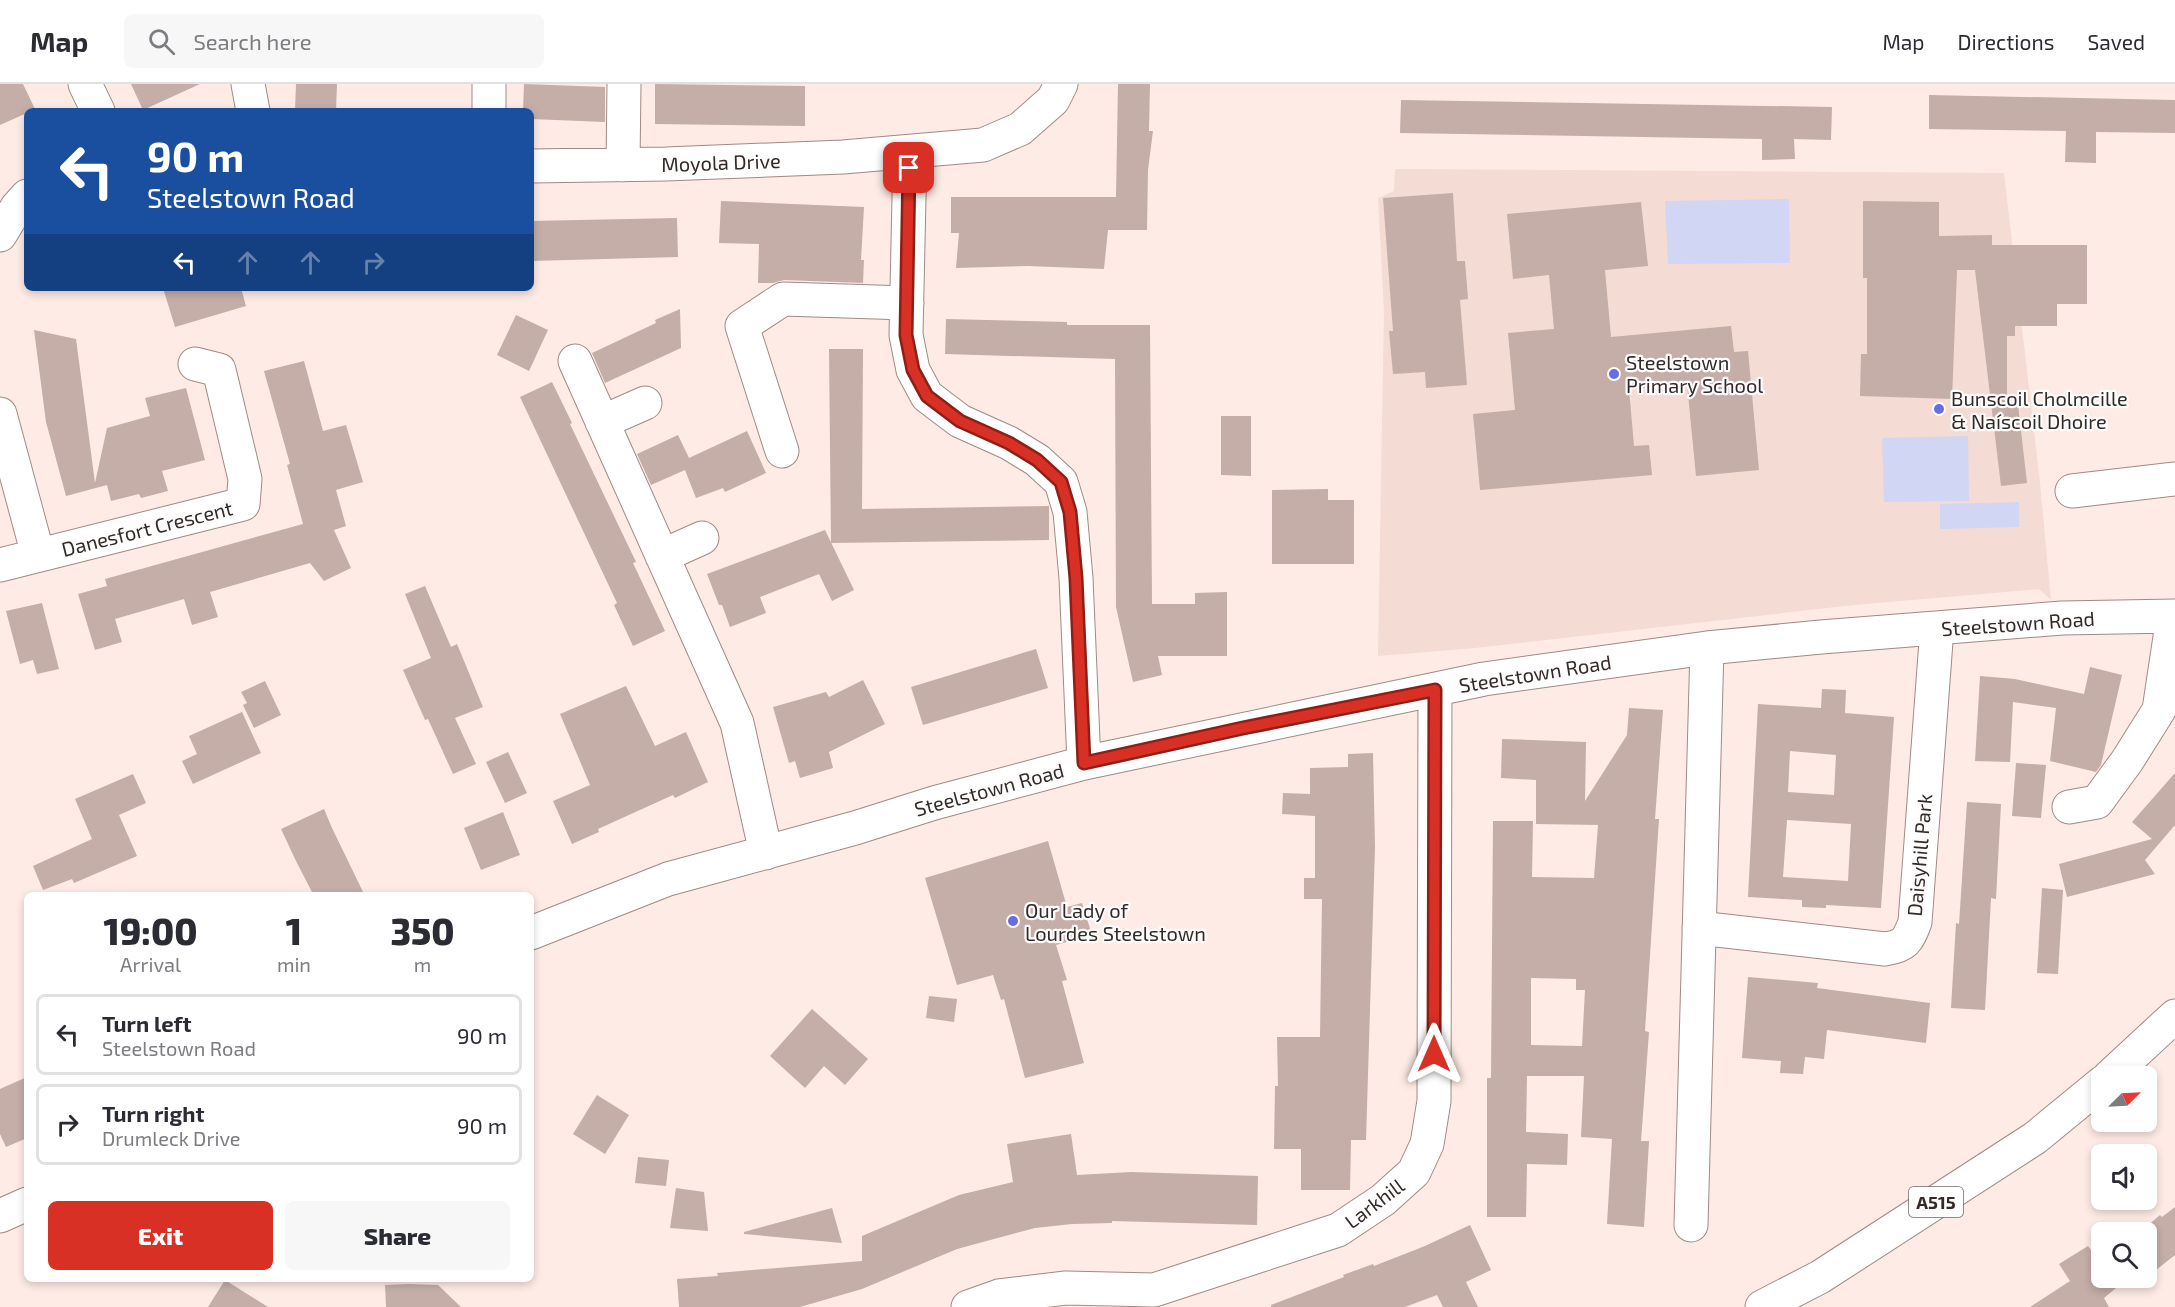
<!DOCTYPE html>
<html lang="en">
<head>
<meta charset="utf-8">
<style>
  :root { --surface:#fff; --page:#f7f7f7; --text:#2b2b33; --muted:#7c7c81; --line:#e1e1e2; --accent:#d93025 }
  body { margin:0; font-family:"Exo 2",sans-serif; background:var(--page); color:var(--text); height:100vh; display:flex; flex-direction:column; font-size:22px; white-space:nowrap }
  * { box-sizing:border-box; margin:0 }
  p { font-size:20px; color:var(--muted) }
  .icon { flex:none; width:33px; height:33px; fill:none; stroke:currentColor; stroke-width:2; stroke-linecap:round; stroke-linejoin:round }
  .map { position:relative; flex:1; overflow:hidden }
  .panel { position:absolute; left:24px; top:808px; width:510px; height:390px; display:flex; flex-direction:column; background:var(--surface); border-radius:9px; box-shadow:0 3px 9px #0003 }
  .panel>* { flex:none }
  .banner { position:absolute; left:24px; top:24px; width:510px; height:183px; border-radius:9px; box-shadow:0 3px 9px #0003; background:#1a4fa0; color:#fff; overflow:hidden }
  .needle { width:39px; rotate:66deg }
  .controls { position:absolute; left:2091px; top:982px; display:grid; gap:12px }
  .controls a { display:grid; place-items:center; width:66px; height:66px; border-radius:9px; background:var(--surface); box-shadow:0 3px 9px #0003; font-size:30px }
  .pin { position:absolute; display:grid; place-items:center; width:51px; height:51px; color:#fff; margin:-26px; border-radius:12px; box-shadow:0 3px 9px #0006 }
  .me { position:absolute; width:66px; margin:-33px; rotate:0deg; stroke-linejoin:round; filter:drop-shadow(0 0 4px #0008) }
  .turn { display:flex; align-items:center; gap:21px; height:126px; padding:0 24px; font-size:27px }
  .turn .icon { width:78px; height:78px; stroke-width:2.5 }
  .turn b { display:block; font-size:42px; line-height:51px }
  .lanes { display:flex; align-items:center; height:57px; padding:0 24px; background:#0003; justify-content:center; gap:30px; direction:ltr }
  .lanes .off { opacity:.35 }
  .eta { display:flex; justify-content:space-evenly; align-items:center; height:102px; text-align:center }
  .eta b { font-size:36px; font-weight:800; line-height:42px }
  .primary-button { display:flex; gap:12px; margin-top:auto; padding:12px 24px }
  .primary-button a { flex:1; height:69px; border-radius:9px; background:var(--accent); color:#fff; font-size:24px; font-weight:800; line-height:69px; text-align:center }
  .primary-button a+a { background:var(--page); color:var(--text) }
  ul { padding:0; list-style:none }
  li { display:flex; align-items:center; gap:18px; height:81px; margin:0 12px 9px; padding:0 12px; border:3px solid var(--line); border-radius:9px }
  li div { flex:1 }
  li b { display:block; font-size:22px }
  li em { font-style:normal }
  header { display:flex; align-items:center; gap:36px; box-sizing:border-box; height:84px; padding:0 30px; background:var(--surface); border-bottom:2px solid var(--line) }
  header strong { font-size:28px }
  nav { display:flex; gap:33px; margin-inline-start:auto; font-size:21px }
  .search { width:420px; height:54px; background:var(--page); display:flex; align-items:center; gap:15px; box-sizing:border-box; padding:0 21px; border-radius:9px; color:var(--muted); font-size:22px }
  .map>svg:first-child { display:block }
  .built { fill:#f4dbd3 }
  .green { fill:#d1d6f5 }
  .building { fill:#c4aea7; fill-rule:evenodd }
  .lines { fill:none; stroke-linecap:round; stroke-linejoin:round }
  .minor-casing { stroke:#a08a84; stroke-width:35 }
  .highway-casing { stroke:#a08a84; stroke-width:35 }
  .minor { stroke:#fff; stroke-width:33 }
  .highway { stroke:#fff; stroke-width:33 }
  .route-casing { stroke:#8d1f18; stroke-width:15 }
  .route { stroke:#d93025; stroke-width:10 }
  .poi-dot { fill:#676de6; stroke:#fdfdfd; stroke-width:2 }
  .labels { text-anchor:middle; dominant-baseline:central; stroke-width:4.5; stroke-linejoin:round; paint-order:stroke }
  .shield { fill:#fdfdfd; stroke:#706967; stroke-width:1.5 }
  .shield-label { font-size:18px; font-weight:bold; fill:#332a27 }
  .street-label { font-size:20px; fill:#332a27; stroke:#fdfdfd }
  .poi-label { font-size:20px; fill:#332a27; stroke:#fdfdfd; text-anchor:start }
</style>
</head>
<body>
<header>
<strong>Map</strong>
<div class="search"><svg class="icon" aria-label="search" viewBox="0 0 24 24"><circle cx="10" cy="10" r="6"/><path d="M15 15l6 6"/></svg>Search here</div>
<nav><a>Map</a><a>Directions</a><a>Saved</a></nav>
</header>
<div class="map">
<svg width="2175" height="1223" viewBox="0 0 2175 1223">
  <rect width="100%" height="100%" fill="#feebe5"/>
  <path class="built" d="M 1395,85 L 2004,89 L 2040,399 L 2051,516 L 2039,505 L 1854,521 L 1475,564 L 1378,572 L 1384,227 L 1378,114 L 1394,107 Z"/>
  <path class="green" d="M 1789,115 L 1790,179 L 1668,180 L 1665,117 Z
    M 1968,352 L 1969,417 L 1884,418 L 1882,354 Z
    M 2019,418 L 2019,443 L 1940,445 L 1940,420 Z"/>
  <path class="building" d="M 0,0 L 23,0 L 35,25 L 27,27 L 27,29 L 0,41 Z
    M 131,0 L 200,0 L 143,26 Z
    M 296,0 L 337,0 L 336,27 L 295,27 Z
    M 524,0 L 605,3 L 605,38 L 531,35 L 531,27 L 523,27 Z
    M 655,0 L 805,2 L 805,42 L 655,40 Z
    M 1118,0 L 1150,0 L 1149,47 L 1153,47 L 1148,86 L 1147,146 L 1108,146 L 1104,185 L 1028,182 L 956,184 L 959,149 L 951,149 L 951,113 L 1116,113 Z
    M 1929,11 L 2175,16 L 2175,49 L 2096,48 L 2096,79 L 2065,78 L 2066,47 L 1929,45 Z
    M 1401,16 L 1832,23 L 1831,56 L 1794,55 L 1795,75 L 1762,76 L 1762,55 L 1400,49 Z
    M 1453,109 L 1457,177 L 1465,177 L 1468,215 L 1460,216 L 1467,301 L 1426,304 L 1425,288 L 1393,290 L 1389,247 L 1393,247 L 1383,114 Z
    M 721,117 L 864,123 L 861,176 L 864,176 L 863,199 L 784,196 L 773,199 L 758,199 L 759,160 L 719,159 Z
    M 1863,117 L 1939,118 L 1939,152 L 1992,151 L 1992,161 L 2087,161 L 2087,220 L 2057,220 L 2057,242 L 2015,242 L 2015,252 L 2007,252 L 2007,322 L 2018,321 L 2027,399 L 2001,402 L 1975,186 L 1957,186 L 1952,315 L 1860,312 L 1861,270 L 1867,270 L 1867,194 L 1863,194 Z
    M 1641,118 L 1648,182 L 1605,186 L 1611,253 L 1731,242 L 1734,268 L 1748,267 L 1759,386 L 1696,392 L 1687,300 L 1629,305 L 1634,362 L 1649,361 L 1652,391 L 1480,406 L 1473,330 L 1515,326 L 1508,249 L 1554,245 L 1549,191 L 1513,195 L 1507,130 Z
    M 677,134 L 678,173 L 531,177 L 531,137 Z
    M 163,204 L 241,204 L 246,222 L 175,243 Z
    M 680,225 L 681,264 L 605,299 L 592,269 L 656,239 L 655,236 Z
    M 516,231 L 548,246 L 529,287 L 497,271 Z
    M 946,235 L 1067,238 L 1067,241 L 1150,241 L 1152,520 L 1195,520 L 1195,509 L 1227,508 L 1227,572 L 1158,572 L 1162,591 L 1133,598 L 1116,523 L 1115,275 L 945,270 Z
    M 34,246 L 76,255 L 95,399 L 107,344 L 150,332 L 145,314 L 186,304 L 205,376 L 162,387 L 168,407 L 141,414 L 139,410 L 111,417 L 107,401 L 66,412 L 46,338 Z
    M 829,265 L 863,265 L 862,425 L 1049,422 L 1049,456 L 831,459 Z
    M 304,277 L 323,347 L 346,341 L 363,398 L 336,406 L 346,442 L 334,446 L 351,484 L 324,497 L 310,479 L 210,508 L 218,533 L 192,541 L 184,515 L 115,535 L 122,558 L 95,566 L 78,510 L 107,502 L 105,495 L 303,440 L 287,381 L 290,380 L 264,287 Z
    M 552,298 L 572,339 L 570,340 L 636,478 L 633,479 L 665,547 L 633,562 L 614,521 L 617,519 L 520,313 Z
    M 1221,332 L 1251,332 L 1251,392 L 1221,391 Z
    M 747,347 L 766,389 L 725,408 L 723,404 L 696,414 L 685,386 L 651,401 L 637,370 L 678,351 L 689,374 Z
    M 1328,405 L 1328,416 L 1354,416 L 1354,480 L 1272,480 L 1272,406 Z
    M 825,446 L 854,506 L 832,517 L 819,490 L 760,513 L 766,529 L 730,543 L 722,521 L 719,521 L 707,490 Z
    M 425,502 L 451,563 L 457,560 L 483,623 L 455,634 L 476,680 L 453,690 L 428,635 L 425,636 L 403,586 L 431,574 L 405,510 Z
    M 42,519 L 59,585 L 37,590 L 33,576 L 20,580 L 6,527 Z
    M 1036,565 L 1048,604 L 923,641 L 911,603 Z
    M 2090,583 L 2122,591 L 2101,681 L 2096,688 L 2050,677 L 2056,624 L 2013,618 L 2010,678 L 1975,677 L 1980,592 L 2015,595 L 2084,610 Z
    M 863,596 L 885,640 L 829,668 L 833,684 L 800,694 L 795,677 L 789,679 L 773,623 L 826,608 L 829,613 Z
    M 265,597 L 281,631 L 254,644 L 243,621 L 247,619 L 241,608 Z
    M 626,602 L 655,662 L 686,648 L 708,698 L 675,714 L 673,711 L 598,745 L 599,748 L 572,760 L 553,717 L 590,701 L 560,630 Z
    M 1822,605 L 1846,606 L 1845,629 L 1894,633 L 1881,824 L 1826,821 L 1826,824 L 1802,823 L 1802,816 L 1748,813 L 1758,620 L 1821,624 ZM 1790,667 L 1836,671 L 1834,711 L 1788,708 ZM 1787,736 L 1851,740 L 1848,797 L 1783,793 Z
    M 1629,624 L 1663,626 L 1655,735 L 1659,735 L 1645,947 L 1649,948 L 1641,1057 L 1649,1057 L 1644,1143 L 1607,1140 L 1612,1055 L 1581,1053 L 1584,992 L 1527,992 L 1526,1048 L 1568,1050 L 1567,1081 L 1527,1080 L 1526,1133 L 1487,1133 L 1487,994 L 1491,994 L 1493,737 L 1533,737 L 1532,793 L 1594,794 L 1598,741 L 1536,740 L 1536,696 L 1501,694 L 1502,655 L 1586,658 L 1585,717 L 1627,651 ZM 1531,894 L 1576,895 L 1576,906 L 1585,906 L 1582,962 L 1531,961 Z
    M 242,628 L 261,669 L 193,700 L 182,677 L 197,670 L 189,652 Z
    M 508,668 L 527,709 L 505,719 L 486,678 Z
    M 1373,669 L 1375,763 L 1366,1056 L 1351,1056 L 1350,1106 L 1301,1106 L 1301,1065 L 1274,1065 L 1275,1002 L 1278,1002 L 1277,953 L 1320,953 L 1322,815 L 1304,815 L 1304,794 L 1315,794 L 1315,732 L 1282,730 L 1283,709 L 1310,710 L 1310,684 L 1348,683 L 1348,670 Z
    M 2016,679 L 2046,681 L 2041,734 L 2012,732 Z
    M 2175,689 L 2175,741 L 2145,776 L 2155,790 L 2067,813 L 2059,780 L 2152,755 L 2132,738 Z
    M 133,690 L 146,719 L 119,731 L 137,772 L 74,799 L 72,795 L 43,806 L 33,782 L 92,755 L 75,715 Z
    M 1967,718 L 2001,720 L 1996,815 L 1991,814 L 1985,926 L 1951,924 L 1956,839 L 1959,840 Z
    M 324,725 L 332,744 L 365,812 L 314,812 L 296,777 L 281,745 Z
    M 503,728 L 520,771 L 481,786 L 464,744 Z
    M 1048,757 L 1067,823 L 1082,819 L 1092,851 L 1056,861 L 1067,896 L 1062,897 L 1084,979 L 1025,994 L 1004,915 L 1001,916 L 993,891 L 957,901 L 925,794 Z
    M 2042,804 L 2063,806 L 2058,890 L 2037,889 Z
    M 1748,893 L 1818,899 L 1817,904 L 1930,919 L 1926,959 L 1827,946 L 1824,975 L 1805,973 L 1803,990 L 1780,989 L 1781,977 L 1742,974 Z
    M 929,912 L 957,915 L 954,938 L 926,934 Z
    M 812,925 L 868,975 L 845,1001 L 824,982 L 805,1004 L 770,972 Z
    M 27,993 L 27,1054 L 6,1063 L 0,1050 L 0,1005 Z
    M 597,1011 L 629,1031 L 605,1070 L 573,1050 Z
    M 1071,1050 L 1077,1091 L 1131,1088 L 1258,1092 L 1257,1141 L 1112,1137 L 1112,1139 L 1072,1140 L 1035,1144 L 957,1165 L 862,1205 L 800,1223 L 679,1223 L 677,1195 L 718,1192 L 717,1189 L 862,1177 L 862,1152 L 959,1111 L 1013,1098 L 1007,1060 Z
    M 638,1073 L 669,1076 L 666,1102 L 635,1099 Z
    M 676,1104 L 704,1108 L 708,1147 L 670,1144 Z
    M 2175,1123 L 2175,1171 L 2146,1194 L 2146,1143 L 2160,1131 L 2162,1133 Z
    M 832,1124 L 842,1159 L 744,1150 L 744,1148 Z
    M 1470,1141 L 1491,1186 L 1466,1198 L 1478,1223 L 1443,1223 L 1437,1211 L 1405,1223 L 1271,1223 L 1271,1221 L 1344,1193 L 1343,1191 L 1373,1180 L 1374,1182 L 1425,1162 Z
    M 2088,1162 L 2102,1181 L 2102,1194 L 2110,1194 L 2116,1204 L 2104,1214 L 2109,1223 L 2030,1223 L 2070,1197 L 2059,1180 Z
    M 225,1196 L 268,1223 L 208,1223 Z
    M 408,1200 L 438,1201 L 461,1223 L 386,1223 L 385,1201 Z"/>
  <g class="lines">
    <g class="minor-casing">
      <path id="minor" d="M 85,0 L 98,27
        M 248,0 L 253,27
        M 489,27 L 489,0
        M 910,68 L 906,251 L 913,286 L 927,312 L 960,337 L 1009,359 L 1037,376 L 1061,398 L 1070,428 L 1076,494 L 1084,679
        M 623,81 L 624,0
        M 531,82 L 666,80 L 843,73 L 983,61 L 1020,45 L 1053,16 L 1061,0
        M 0,151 L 17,123 L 27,112
        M 575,277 L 737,639 L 766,769
        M 0,330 L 38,471
        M 602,338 L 645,319
        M 782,367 L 742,242 L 783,215 L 907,219
        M 2072,407 L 2175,395
        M 662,472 L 702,454
        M 0,481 L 243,420 L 245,395 L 219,286 L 195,280
        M 2069,723 L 2097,718 L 2127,677 L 2159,626 L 2173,533
        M 1699,844 L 1885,865 C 1905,862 1908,857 1915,838 L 1937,544
        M 531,849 L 668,795 L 855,744 L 934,719 L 1084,679 L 1484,595 L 1707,564 L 1821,553 L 2062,534 L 2175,532
        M 0,1132 L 27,1120
        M 1691,1141 L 1707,564
        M 968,1223 L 999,1212 L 1066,1204 L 1154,1206 L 1338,1146 L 1383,1116 L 1414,1088 L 1427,1060 L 1434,1017 L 1435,606"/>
    </g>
    <g class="highway-casing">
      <path id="highway" d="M 2109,993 L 2175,932
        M 1762,1223 L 1820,1193 L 2035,1054 L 2102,999"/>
    </g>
    <use href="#minor" class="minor"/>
    <use href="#highway" class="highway"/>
  </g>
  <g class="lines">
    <g class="route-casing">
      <path id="route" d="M 909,84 L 906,251 L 913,286 L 927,312 L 960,337 L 1009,359 L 1037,376 L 1061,398 L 1070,428 L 1076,494 L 1084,679 L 1243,644 L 1435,606 L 1434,970"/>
    </g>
    <use href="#route" class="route"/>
  </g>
  <g class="poi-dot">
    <circle cx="1614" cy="290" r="6"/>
    <circle cx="1939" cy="325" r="6"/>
    <circle cx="1013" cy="837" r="6"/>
  </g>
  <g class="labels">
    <rect class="shield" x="1909" y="1103" width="54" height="30" rx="4.5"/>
    <g class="shield-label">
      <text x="1936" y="1118">A515</text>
    </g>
    <g class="street-label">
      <text transform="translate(721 78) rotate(-2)">Moyola Drive</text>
      <text transform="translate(147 444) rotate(-14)">Danesfort Crescent</text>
      <text transform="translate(2018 539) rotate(-4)">Steelstown Road</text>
      <text transform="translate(1535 589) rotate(-9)">Steelstown Road</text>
      <text transform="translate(989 705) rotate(-15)">Steelstown Road</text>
      <text transform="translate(1919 771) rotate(-85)">Daisyhill Park</text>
      <text transform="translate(1374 1119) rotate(-37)">Larkhill</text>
    </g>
    <g class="poi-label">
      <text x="1626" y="278">Steelstown<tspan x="1626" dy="23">Primary School</tspan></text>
      <text x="1951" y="314">Bunscoil Cholmcille<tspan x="1951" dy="23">&amp; Naíscoil Dhoire</tspan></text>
      <text x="1025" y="826">Our Lady of<tspan x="1025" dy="23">Lourdes Steelstown</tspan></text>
    </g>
  </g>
</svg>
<div class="controls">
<a><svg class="needle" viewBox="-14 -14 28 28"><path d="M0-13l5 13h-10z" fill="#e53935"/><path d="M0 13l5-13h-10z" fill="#7c7c81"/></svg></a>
<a><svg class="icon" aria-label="sound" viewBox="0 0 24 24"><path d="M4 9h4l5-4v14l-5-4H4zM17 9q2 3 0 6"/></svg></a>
<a><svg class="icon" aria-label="search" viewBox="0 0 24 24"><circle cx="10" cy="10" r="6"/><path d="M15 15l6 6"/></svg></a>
</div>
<div class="pin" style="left:909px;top:84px;background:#d93025"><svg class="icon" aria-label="arrive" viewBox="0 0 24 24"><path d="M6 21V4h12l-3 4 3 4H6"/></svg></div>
<svg class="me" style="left:1434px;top:970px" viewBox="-20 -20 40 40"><path d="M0-17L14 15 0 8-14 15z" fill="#d93025" stroke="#fff" stroke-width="4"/></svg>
<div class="banner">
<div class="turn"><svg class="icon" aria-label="left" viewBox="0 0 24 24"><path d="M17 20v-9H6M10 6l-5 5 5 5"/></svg><div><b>90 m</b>Steelstown Road</div></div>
<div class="lanes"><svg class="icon" aria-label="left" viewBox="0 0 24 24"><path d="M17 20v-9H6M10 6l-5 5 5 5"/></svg><svg class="icon off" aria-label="ahead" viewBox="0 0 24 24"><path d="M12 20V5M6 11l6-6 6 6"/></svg><svg class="icon off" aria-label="ahead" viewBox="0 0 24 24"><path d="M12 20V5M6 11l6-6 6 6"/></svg><svg class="icon off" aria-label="right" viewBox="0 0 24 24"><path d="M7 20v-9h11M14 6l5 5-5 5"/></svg></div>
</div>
<section class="panel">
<div class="eta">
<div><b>19:00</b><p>Arrival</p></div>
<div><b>1</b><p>min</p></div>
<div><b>350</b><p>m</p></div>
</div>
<ul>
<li><svg class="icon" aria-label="left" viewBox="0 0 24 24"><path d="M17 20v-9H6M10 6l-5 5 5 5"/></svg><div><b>Turn left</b><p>Steelstown Road</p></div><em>90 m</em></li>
<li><svg class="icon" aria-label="right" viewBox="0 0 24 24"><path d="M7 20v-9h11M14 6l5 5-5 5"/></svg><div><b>Turn right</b><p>Drumleck Drive</p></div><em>90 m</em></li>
</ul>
<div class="primary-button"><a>Exit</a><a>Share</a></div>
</section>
</div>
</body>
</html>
